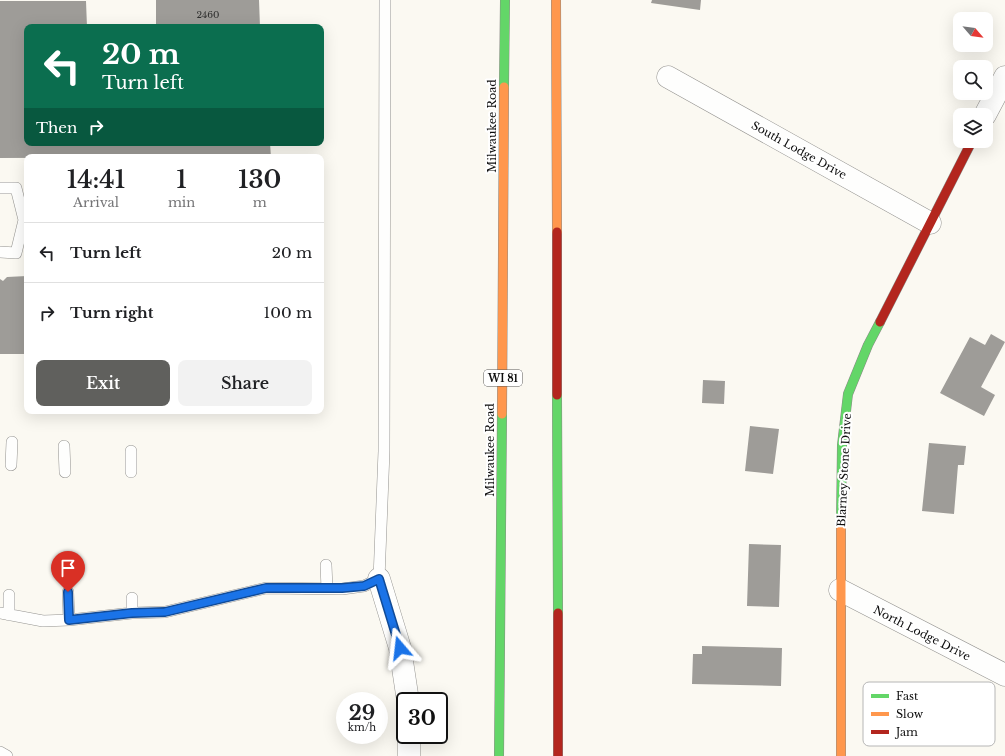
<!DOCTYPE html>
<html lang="en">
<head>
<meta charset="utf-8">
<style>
  :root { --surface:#fff; --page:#f2f2f2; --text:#202124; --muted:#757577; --line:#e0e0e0; --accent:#60605d }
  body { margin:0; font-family:"Libre Baskerville",serif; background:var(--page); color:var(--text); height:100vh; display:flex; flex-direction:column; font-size:15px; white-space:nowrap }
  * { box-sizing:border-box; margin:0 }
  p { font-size:13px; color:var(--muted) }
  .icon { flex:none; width:22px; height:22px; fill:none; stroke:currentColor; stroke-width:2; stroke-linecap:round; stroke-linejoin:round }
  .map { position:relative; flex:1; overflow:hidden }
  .side { position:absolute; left:24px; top:154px; width:300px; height:260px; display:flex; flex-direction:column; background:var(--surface); border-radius:8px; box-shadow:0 4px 16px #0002 }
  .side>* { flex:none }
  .banner { position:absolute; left:24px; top:24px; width:300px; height:122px; border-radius:8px; box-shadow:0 4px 16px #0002; background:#0b6e4f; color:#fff; overflow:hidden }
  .needle { width:26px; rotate:118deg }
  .buttons { position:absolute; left:953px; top:12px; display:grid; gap:8px }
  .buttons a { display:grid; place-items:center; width:40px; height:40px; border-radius:8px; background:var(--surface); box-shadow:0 4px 16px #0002; font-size:20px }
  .speed { position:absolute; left:336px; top:692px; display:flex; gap:8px; font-size:20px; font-weight:700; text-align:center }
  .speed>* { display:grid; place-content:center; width:52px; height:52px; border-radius:50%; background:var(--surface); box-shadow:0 4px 16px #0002; line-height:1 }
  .speed small { font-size:10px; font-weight:400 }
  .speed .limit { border:2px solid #111; border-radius:6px; background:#fff; color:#111 }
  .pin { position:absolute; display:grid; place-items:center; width:34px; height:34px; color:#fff; margin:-41px -17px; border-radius:50% 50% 50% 0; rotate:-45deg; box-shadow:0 0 4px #0007 }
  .pin .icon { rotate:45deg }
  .me { position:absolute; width:44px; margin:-22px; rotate:343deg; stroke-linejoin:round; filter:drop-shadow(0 0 3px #0008) }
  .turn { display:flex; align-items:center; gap:14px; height:84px; padding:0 12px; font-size:18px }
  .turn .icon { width:52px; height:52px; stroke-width:2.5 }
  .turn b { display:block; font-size:28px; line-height:34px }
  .then { display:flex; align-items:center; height:38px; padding:0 12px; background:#0003; gap:8px; font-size:15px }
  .eta { display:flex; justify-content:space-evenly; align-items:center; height:68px; text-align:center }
  .eta b { font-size:24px; font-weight:600; line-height:28px }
  .cta { display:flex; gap:8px; margin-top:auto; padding:8px 12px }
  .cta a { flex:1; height:46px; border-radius:8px; background:var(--accent); color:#fff; font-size:16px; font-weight:600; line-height:46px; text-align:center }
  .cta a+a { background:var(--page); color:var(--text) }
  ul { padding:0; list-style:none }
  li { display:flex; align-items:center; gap:12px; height:60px; padding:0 12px; border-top:1px solid var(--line) }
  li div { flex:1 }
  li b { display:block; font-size:15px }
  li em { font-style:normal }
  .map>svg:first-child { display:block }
  .building { fill:#9e9c98 }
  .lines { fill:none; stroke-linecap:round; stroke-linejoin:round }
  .lane-casing { stroke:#949390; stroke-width:12 }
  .street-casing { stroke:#949390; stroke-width:23 }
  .fast-casing { stroke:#8b8a87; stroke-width:10 }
  .slow-casing { stroke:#8b8a87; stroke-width:10 }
  .jam-casing { stroke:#8b8a87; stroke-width:10 }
  .lane { stroke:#fefefd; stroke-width:11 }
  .street { stroke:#fefefd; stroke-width:22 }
  .fast { stroke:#63d668; stroke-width:9 }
  .slow { stroke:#ff974d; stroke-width:9 }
  .jam { stroke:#b3261e; stroke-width:9 }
  .route-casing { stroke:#114b97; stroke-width:10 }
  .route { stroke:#1a73e8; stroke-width:7 }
  .labels { text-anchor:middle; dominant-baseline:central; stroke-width:4; stroke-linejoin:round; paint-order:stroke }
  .number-label { font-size:9px; fill:#313130 }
  .shield { fill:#fff; stroke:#565656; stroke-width:1 }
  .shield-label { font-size:10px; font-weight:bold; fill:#0d0d0d }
  .street-label { font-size:11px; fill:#0d0d0d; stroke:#fff }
  .key { fill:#fff; stroke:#b6b6b6; stroke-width:1 }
  .key-label { font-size:11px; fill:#0d0d0d }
</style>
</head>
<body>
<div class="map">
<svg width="1005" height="756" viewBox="0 0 1005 756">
  <rect width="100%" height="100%" fill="#fbf9f2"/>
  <path class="building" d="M 156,0 L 259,0 L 260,27 L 156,27 Z
    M 652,0 L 701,0 L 700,10 L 651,3 Z
    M 0,1 L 86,1 L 87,27 L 27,27 L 27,143 L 270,143 L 271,157 L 0,158 Z
    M 27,276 L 27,354 L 0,354 L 0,279 L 3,281 L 7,277 Z
    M 991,334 L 1005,342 L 981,387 L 995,395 L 984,416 L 940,393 L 970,337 L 985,345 Z
    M 703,380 L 725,381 L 724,404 L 702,403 Z
    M 750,426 L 779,429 L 773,474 L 745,471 Z
    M 929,443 L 966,446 L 964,465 L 958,465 L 954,514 L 922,511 Z
    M 749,544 L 781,545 L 779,607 L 747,606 Z
    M 702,646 L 782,648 L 781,686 L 692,684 L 693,654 L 702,654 Z"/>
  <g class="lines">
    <g class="lane-casing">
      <path id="lane" d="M 0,188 L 16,188 L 24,220 L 16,253 L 0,252
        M 64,446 L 65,472
        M 131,451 L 131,472
        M 11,465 L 12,442
        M 326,565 L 327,589
        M 68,592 L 69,620
        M 132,598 L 132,613
        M 0,613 L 43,621 L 69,620 L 132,613 L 165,612 L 266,588 L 342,589 L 364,586 L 379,579 L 384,451 L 385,0
        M 9,615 L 9,595
        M 0,752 L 7,756"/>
    </g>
    <g class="street-casing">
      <path id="street" d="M 668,77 L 930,223
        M 985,115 L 1005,77
        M 379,579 L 400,648 L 408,701
        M 840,590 L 1005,675
        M 409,735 L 409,756"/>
    </g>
    <g class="fast-casing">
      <path id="fast" d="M 504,87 L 505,0
        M 557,395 L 558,613
        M 841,524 L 842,445 L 848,394 L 868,345 L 880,322
        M 499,756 L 502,414"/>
    </g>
    <g class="slow-casing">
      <path id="slow" d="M 556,0 L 557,232
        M 502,414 L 504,87
        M 841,524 L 841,756"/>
    </g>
    <g class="jam-casing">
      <path id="jam" d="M 557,232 L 557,395
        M 880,322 L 972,141
        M 558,613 L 558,756"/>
    </g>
    <use href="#lane" class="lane"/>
    <use href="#street" class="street"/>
    <use href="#fast" class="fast"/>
    <use href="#slow" class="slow"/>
    <use href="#jam" class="jam"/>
  </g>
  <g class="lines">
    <g class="route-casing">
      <path id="route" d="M 68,592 L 69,620 L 132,613 L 165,612 L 266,588 L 342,588 L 364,586 L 379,579 L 400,648"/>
    </g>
    <use href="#route" class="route"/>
  </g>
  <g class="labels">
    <g class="number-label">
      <text x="208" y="14">2460</text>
    </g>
    <rect class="shield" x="484" y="370" width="38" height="16" rx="3"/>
    <g class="shield-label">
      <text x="503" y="378">WI 81</text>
    </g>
    <g class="street-label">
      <text transform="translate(492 126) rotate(-90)">Milwaukee Road</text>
      <text transform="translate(799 150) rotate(29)">South Lodge Drive</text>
      <text transform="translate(490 450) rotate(-90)">Milwaukee Road</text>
      <text transform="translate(844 470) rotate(-87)">Blarney Stone Drive</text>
      <text transform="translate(922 633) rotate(27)">North Lodge Drive</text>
    </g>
  </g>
  <rect x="863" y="682" width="132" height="64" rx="6" class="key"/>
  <rect x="871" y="694" width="18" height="4" fill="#63d668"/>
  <rect x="871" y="712" width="18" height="4" fill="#ff974d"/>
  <rect x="871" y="730" width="18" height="4" fill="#b3261e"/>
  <g class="key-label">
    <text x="896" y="700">Fast</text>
    <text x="896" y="718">Slow</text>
    <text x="896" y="736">Jam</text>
  </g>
</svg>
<div class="buttons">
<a><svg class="needle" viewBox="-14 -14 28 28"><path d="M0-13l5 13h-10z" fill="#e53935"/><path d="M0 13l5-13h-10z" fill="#757577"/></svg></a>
<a><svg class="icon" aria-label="search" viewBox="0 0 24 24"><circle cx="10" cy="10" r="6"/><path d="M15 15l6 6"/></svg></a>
<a><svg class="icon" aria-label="layers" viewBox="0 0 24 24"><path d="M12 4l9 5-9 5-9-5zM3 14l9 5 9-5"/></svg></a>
</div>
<div class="speed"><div>29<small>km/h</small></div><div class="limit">30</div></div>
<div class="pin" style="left:68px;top:592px;background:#d93025"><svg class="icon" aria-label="arrive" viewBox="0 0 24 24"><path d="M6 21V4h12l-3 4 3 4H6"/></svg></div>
<svg class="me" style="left:400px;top:648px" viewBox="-20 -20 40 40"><path d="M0-17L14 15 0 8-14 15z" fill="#1a73e8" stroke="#fff" stroke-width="4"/></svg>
<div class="banner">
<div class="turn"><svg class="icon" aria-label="left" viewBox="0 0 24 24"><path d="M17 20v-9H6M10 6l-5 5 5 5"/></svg><div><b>20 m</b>Turn left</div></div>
<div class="then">Then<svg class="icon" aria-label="right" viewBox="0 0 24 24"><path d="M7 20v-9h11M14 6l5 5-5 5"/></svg></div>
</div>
<section class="side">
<div class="eta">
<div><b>14:41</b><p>Arrival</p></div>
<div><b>1</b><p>min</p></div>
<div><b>130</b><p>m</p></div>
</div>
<ul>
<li><svg class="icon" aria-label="left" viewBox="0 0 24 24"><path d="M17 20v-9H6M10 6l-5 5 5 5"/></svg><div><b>Turn left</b></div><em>20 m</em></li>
<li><svg class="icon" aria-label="right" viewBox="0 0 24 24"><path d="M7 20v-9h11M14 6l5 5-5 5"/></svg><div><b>Turn right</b></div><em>100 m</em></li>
</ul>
<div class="cta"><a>Exit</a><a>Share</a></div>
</section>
</div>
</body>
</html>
